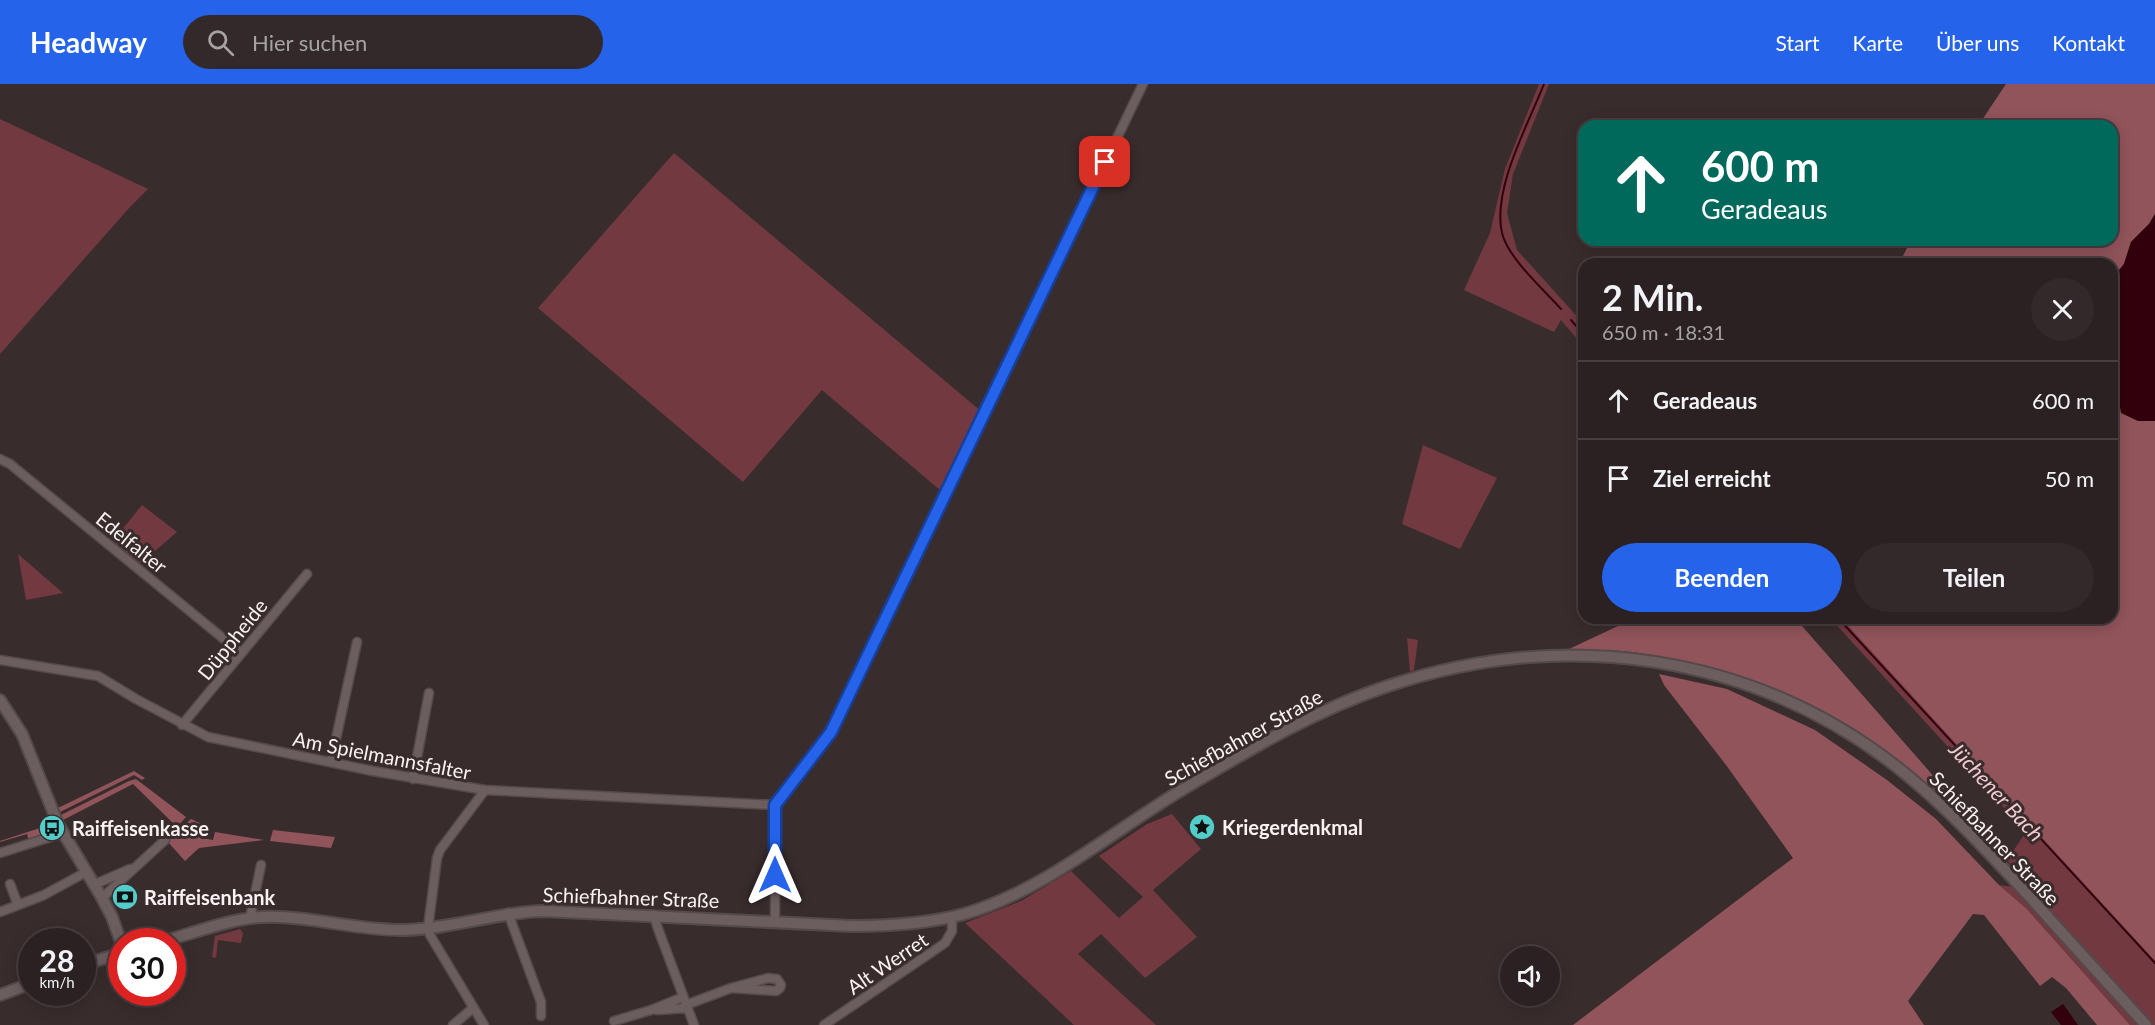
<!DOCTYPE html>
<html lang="de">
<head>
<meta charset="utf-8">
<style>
  :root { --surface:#2b2122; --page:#33292a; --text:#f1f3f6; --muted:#a6a3a5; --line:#473e40; --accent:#2563eb }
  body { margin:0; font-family:Lato,sans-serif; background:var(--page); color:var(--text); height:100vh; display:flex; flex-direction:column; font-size:22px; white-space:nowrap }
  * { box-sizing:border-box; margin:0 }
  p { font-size:20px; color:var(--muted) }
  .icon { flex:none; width:33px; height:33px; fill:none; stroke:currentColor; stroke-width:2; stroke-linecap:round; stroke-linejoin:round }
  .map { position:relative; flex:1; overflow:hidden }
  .details { position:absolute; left:1578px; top:174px; width:540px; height:366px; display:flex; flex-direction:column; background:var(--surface); border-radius:18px; box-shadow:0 3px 15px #0003,0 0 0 2px var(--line) }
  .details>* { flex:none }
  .guide { position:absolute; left:1578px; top:36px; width:540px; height:126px; border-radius:18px; box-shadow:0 3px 15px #0003,0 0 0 2px var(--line); background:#00695c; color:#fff; overflow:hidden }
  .tools { position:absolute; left:1500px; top:862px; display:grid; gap:12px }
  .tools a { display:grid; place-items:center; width:60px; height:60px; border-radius:50%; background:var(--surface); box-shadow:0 3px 15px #0003,0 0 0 2px var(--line); font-size:30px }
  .speed { position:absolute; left:18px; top:844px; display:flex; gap:12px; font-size:30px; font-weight:700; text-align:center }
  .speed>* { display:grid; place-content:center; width:78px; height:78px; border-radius:50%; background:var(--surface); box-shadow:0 3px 15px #0003,0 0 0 2px var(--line); line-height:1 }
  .speed small { font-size:15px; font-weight:400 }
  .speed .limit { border:9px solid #d22; background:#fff; color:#111 }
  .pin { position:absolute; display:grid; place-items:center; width:51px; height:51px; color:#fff; margin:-26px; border-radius:12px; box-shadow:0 3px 9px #0006 }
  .me { position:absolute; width:66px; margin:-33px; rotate:0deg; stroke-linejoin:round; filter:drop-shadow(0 0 4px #0008) }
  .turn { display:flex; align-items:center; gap:21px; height:126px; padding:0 24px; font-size:27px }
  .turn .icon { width:78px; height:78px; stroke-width:2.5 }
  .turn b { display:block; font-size:42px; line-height:51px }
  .round { display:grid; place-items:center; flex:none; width:63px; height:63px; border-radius:32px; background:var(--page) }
  .overview { display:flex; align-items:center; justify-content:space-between; height:102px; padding:0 24px }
  h1 { font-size:36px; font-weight:700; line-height:45px }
  .button { display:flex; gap:12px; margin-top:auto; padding:12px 24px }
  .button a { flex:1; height:69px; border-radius:36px; background:var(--accent); color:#fff; font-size:24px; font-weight:700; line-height:69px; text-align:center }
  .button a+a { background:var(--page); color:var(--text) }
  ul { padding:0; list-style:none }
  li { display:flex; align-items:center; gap:18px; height:78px; padding:0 24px; border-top:2px solid var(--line) }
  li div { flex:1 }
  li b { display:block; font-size:22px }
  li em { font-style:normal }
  header { display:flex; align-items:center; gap:36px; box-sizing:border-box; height:84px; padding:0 30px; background:var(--accent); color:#fff }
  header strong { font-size:28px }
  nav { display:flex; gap:33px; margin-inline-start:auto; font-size:21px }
  .search { width:420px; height:54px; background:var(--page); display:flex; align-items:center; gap:15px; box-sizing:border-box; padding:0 21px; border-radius:33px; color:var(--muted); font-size:22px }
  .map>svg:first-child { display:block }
  .green { fill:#723941 }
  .forest { fill:#91545b }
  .water { fill:#32000c }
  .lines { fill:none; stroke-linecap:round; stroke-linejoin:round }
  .stream { stroke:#32000c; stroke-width:2 }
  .minor-casing { stroke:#554a4b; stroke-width:11 }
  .tertiary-casing { stroke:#554a4b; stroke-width:14 }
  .minor { stroke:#6c5e5f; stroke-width:8 }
  .tertiary { stroke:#6c5e5f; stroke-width:10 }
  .route-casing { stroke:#184099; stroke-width:15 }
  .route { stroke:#2563eb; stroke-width:10 }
  .labels { text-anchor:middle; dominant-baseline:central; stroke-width:6; stroke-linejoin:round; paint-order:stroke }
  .street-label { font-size:20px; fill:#fbf2f3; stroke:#392c2d }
  .poi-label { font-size:20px; font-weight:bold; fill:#fbf2f3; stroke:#392c2d; text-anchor:start }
  .water-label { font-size:21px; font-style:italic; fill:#f3cccf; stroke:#392c2d }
</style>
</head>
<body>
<header>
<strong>Headway</strong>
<div class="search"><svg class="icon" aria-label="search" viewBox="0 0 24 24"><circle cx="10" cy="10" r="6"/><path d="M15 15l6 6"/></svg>Hier suchen</div>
<nav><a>Start</a><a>Karte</a><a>Über uns</a><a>Kontakt</a></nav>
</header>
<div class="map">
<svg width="2155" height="941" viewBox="0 0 2155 941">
  <rect width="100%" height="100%" fill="#392c2d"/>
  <path class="green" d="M 1539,0 L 1549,0 L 1513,90 L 1507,129 L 1517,166 L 1584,240 L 1584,263 L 1561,236 L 1554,248 L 1464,206 L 1490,149 L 1505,85 Z
    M 0,35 L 148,105 L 130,123 L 0,270 Z
    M 674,69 L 982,328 L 940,406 L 822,306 L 743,398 L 538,224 Z
    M 1423,361 L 1497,394 L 1460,465 L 1402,440 Z
    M 142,421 L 177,448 L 140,480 L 112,458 Z
    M 18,470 L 63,509 L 26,516 Z
    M 1830,534 L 1842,534 L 2155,877 L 2155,941 L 2151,941 L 2008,783 L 2010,780 L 2007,776 L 2026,748 Z
    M 1407,554 L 1418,556 L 1414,586 L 1410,588 Z
    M 1172,730 L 1201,765 L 1153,806 L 1197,853 L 1145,894 L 1101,850 L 1078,870 L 1156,941 L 1074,941 L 965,839 L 1021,817 L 1071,787 L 1119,834 L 1143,813 L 1099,772 L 1147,740 Z
    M 1999,801 L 2013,803 L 2139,941 L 2130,941 L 2027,825 Z
    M 240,845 L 243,849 L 241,859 L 218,856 L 216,874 L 212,873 L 215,852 Z"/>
  <path class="forest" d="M 2006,0 L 2155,0 L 2155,130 L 2149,140 L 2131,158 L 2124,180 L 2112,195 L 2112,180 L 1899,180 L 1911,156 L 2112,156 L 2112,42 L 1978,42 Z
    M 2112,302 L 2117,305 L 2138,337 L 2155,337 L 2155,877 L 1841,534 L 2112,534 Z
    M 1635,534 L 1795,534 L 2007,776 L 2003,778 C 1971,742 1938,705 1899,677 C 1821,621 1728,581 1632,568 C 1611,566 1590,566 1569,565 Z
    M 1659,590 L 1727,605 L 1815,646 L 1887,696 L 1936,735 L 1999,801 L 2027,825 L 2130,941 L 2097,941 L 2066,904 L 2052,893 L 2040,902 L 1984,831 L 1973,830 L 1908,917 L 1924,941 L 1573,941 L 1793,774 L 1726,681 L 1664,601 Z
    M 134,687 L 145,694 L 142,696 L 134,691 L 60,728 L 58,724 Z
    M 136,695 L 186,733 L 177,743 L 133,700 L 63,736 L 61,731 L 129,697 Z
    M 191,735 L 204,741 L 202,754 L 213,756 L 215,748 L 264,756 L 199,764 L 185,777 L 167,757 Z
    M 49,741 L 53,750 L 29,757 L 27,750 L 0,758 L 0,757 Z
    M 273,746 L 335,753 L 331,764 L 270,757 Z"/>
  <path class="water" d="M 2155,130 L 2155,337 L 2138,337 L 2121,329 L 2117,305 L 2112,302 L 2112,195 L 2124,180 L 2131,158 L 2149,140 Z
    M 2063,920 L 2078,941 L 2061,941 L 2051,928 Z"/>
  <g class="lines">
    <path class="stream" d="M 1544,0 C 1528,41 1492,105 1502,149 C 1508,174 1544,206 1561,225
      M 1571,236 L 1584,251
      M 1838,534 L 2155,879"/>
    <g class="minor-casing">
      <path id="minor" d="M 0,375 L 10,380 L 241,569
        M 0,576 L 98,592 L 136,615 L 208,653 L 373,687 L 485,706 L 775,721
        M 182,641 L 307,490
        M 331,678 L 357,558
        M 413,695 L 429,609
        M 0,769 L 63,749
        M 10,800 L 18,821
        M 93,801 L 130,785
        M 102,814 L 165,756
        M 0,828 L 44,811 L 86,788
        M 508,829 L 541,918 L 541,932
        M 654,831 L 657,842 L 694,941
        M 250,834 L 261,781
        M 775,838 L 775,721 L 816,669 L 834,641 L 1143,0
        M 686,921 L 731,904 L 776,907 L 780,904 L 781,901 L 777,895 L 768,894 L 731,904
        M 657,926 L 688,924
        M 614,937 L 651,926 L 683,913
        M 453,941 L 473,924
        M 484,941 L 430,851 L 428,844 L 437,774 L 440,766 L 485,706
        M 824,941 L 945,859 L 952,847 L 952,833"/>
    </g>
    <g class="tertiary-casing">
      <path id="tertiary" d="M 0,616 L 22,650 L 58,740 L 102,814 L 112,833 L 122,861
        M 161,858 C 194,849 229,835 263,833 C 310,831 357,847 404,846 C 452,845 497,828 544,827 L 852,842 C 890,842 927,840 964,830 C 1044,807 1114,746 1185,704 C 1249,666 1313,627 1385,603 C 1563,543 1753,568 1902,687 C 1949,725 1989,769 2030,813 C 2068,856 2107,898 2146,941
        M 82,881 L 122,869
        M 0,911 L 32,899"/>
    </g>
    <use href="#minor" class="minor"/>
    <use href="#tertiary" class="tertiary"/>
  </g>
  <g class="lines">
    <g class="route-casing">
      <path id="route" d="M 775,791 L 775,721 L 831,648 L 1105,78"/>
    </g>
    <use href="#route" class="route"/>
  </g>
  <defs>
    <g id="sight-disc" transform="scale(1.35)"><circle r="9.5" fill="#53cdca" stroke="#392c2d"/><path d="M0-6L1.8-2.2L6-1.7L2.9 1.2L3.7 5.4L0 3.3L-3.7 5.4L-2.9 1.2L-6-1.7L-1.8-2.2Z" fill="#111"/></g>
    <g id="bus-disc" transform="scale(1.35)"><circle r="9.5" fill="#53cdca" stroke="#392c2d"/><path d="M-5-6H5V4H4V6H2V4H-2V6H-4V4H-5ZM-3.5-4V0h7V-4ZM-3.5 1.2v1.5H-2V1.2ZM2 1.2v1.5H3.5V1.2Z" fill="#111"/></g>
    <g id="bank-disc" transform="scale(1.35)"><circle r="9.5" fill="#53cdca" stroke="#392c2d"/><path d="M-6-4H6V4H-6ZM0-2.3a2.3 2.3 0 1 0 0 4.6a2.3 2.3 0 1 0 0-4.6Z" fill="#111"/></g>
  </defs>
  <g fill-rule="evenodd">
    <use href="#sight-disc" x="1202" y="743"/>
    <use href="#bus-disc" x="52" y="744"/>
    <use href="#bank-disc" x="125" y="813"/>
  </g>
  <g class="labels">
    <g class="street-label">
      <text transform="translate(132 458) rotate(39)">Edelfalter</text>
      <text transform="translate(232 555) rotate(-51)">Düppheide</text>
      <text transform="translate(1243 653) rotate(-29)">Schiefbahner Straße</text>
      <text transform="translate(382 671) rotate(11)">Am Spielmannsfalter</text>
      <text transform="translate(1995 754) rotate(46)">Schiefbahner Straße</text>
      <text transform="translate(631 813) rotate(2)">Schiefbahner Straße</text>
      <text transform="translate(887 879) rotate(-34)">Alt Werret</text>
    </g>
    <g class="poi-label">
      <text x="1222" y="743">Kriegerdenkmal</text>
      <text x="72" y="744">Raiffeisenkasse</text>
      <text x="144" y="813">Raiffeisenbank</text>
    </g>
    <g class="water-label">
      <text transform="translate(1997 707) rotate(47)">Jüchener Bach</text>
    </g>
  </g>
</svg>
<div class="tools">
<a><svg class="icon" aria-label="sound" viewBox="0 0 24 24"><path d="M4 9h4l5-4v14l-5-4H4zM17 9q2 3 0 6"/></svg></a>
</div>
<div class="speed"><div>28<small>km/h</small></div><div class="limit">30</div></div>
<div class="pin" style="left:1105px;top:78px;background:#d93025"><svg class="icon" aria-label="arrive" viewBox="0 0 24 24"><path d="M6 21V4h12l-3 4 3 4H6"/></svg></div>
<svg class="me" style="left:775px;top:791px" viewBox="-20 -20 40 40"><path d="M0-17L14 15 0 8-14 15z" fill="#2563eb" stroke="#fff" stroke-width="4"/></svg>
<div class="guide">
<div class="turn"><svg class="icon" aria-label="ahead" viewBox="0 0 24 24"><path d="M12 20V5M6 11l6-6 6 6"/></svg><div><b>600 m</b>Geradeaus</div></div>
</div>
<section class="details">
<div class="overview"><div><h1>2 Min.</h1><p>650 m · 18:31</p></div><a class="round"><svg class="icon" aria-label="close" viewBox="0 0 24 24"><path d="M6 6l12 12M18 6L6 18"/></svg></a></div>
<ul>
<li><svg class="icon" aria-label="ahead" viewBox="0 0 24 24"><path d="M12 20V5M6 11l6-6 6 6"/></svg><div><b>Geradeaus</b></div><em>600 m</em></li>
<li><svg class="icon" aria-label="arrive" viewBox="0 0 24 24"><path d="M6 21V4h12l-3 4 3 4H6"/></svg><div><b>Ziel erreicht</b></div><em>50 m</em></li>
</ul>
<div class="button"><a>Beenden</a><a>Teilen</a></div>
</section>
</div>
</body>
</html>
